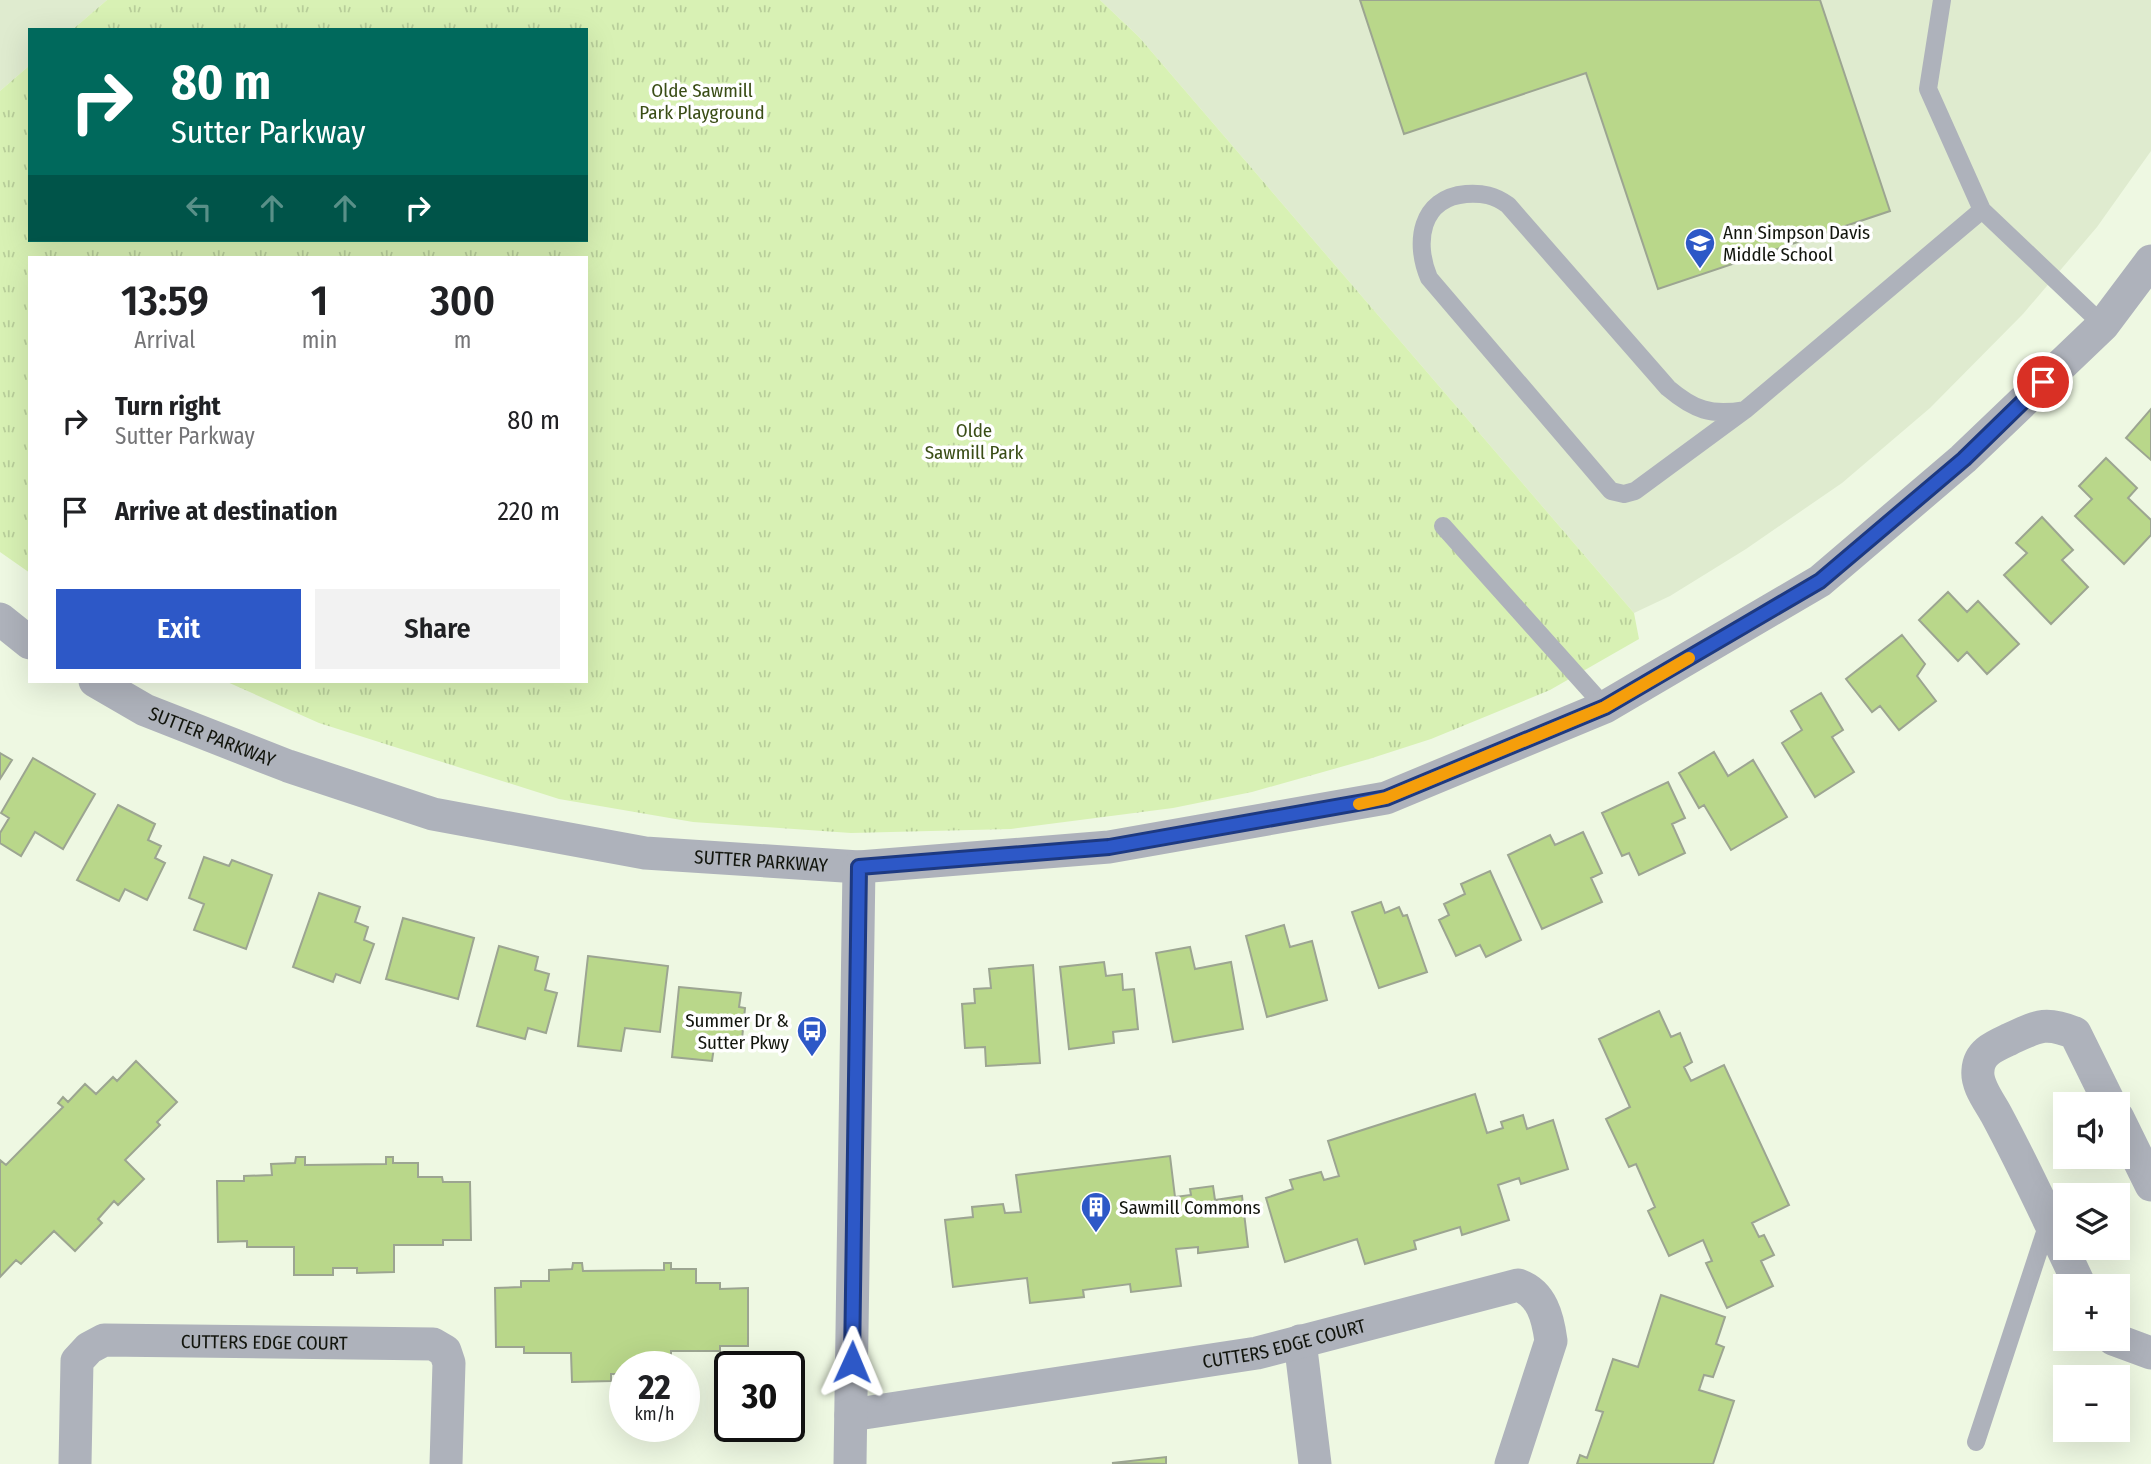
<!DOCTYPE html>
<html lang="en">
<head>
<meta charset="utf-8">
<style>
  :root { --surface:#fff; --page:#f2f2f2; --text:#202124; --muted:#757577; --accent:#2d58c7 }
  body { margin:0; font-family:"Fira Sans Condensed",sans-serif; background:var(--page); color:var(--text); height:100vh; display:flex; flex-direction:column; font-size:26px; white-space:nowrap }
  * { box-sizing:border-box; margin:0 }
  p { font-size:23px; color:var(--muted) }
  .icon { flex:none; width:38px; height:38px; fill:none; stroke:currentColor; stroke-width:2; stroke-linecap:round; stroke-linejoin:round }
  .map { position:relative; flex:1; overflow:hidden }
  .panel { position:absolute; left:28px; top:256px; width:560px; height:427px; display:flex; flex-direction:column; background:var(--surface); border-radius:0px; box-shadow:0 7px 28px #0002 }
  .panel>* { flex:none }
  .guide { position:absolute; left:28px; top:28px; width:560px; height:214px; border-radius:0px; box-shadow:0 7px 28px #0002; background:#00695c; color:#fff; overflow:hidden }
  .buttons { position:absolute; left:2053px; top:1092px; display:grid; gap:14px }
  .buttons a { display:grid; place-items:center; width:77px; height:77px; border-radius:0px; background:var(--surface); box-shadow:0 7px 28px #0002; font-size:35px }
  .speed { position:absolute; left:609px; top:1351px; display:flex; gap:14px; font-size:35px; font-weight:700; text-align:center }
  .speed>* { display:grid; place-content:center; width:91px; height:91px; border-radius:50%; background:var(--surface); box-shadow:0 7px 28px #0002; line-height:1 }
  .speed small { font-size:18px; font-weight:400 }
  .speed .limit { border:4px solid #111; border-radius:10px; background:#fff; color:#111 }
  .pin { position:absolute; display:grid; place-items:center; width:60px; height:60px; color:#fff; margin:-30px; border:4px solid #fff; border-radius:50%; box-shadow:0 2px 7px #0007 }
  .me { position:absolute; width:77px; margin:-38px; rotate:1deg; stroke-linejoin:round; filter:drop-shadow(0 0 5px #0008) }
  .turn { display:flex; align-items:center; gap:24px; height:147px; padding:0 28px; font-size:32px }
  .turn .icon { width:91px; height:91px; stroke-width:2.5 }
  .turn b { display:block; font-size:49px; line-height:60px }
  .lanes { display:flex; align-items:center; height:66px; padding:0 28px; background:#0003; justify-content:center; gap:35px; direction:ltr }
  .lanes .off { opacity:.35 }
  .eta { display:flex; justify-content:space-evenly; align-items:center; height:119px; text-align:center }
  .eta b { font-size:42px; font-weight:600; line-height:49px }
  .button { display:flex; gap:14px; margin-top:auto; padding:14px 28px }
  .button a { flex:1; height:80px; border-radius:0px; background:var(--accent); color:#fff; font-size:28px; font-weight:600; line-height:80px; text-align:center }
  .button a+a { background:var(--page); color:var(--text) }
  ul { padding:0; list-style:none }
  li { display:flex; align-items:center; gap:21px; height:91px; padding:0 28px }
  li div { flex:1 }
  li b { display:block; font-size:26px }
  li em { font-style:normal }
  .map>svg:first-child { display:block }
  .built { fill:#dfebcf }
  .park { fill:url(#park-tufts) }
  .building { fill:#b9d78a; stroke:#9ca591; stroke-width:2 }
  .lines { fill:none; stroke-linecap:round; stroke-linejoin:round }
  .service { stroke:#aeb2bb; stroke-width:18 }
  .minor { stroke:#aeb2bb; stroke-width:33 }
  .route-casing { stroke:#1d3981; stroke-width:18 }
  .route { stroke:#2d58c7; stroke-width:12 }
  .slow { stroke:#f59e0b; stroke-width:12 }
  .labels { text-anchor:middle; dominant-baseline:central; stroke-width:7; stroke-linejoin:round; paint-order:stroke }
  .park-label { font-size:19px; fill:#3a4d16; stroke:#fff }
  .poi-label { font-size:19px; fill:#12150d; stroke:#fff; text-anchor:start }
  .street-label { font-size:19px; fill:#12150d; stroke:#fff }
</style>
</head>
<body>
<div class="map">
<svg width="2151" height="1464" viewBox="0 0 2151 1464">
  <defs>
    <pattern id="park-tufts" width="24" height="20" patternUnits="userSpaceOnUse" patternTransform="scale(1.75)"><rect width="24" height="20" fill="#d8f1b4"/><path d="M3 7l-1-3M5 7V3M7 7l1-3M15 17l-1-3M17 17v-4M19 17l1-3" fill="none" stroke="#b8ce9a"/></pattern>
  </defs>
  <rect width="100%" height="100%" fill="#eef8e2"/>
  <path class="built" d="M 0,0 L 107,0 L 72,30 L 30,30 L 30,65 L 0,91 Z
    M 1100,0 L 2151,0 L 2151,151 L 2097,227 L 2023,314 L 1930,408 L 1842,483 L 1746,549 L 1670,596 L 1634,613 L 1139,37 Z"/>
  <path class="park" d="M 107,0 L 1100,0 L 1139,37 L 1634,613 L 1639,639 L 1550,690 L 1431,739 L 1369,759 L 1252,792 L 1173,808 L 1011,829 L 851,833 L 693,822 L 559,799 L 319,723 L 225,681 L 586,681 L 586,257 L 30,257 L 30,573 L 0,552 L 0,91 L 30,65 L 30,240 L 586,240 L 586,30 L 72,30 Z"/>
  <path class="building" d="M 1360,0 L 1820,0 L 1890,211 L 1658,289 L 1586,73 L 1404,134 Z
    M 2151,409 L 2151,460 L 2126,438 Z
    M 2106,458 L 2137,488 L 2128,498 L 2151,520 L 2151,535 L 2124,564 L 2075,516 L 2092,499 L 2079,486 Z
    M 2042,517 L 2073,550 L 2062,560 L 2088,587 L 2051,624 L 2004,575 L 2027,553 L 2016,543 Z
    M 1948,592 L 1967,612 L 1978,601 L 2019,644 L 1987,674 L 1967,652 L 1958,661 L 1919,620 Z
    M 1902,635 L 1925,664 L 1917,676 L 1936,701 L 1899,730 L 1880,706 L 1872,712 L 1846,679 Z
    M 1821,693 L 1843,730 L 1832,737 L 1854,772 L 1815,797 L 1782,743 L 1802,730 L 1791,711 Z
    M 1714,752 L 1728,776 L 1753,760 L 1787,817 L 1731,850 L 1704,805 L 1699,808 L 1679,773 Z
    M 0,753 L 12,760 L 0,779 Z
    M 33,758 L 95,794 L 63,849 L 35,832 L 21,856 L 0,843 L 0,833 L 9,818 L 1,813 Z
    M 1668,782 L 1685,818 L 1672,824 L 1685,853 L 1639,875 L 1629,853 L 1622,856 L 1602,813 Z
    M 118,805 L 155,824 L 148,840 L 161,846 L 155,858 L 165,863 L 147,900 L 125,889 L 119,901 L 77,880 Z
    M 1583,832 L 1602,873 L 1591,878 L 1602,902 L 1542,929 L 1508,855 L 1550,835 L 1555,845 Z
    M 204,857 L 229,866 L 232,860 L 272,875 L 246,949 L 194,930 L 204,904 L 189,898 Z
    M 1490,871 L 1521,940 L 1486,957 L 1480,945 L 1456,956 L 1439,920 L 1449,915 L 1444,904 L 1465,894 L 1461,884 Z
    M 319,893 L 360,907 L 355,922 L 368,927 L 364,940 L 374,944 L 360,983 L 336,974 L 333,982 L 293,967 Z
    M 1381,902 L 1385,913 L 1399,907 L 1403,916 L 1407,915 L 1427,972 L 1379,988 L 1352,912 Z
    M 403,918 L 474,938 L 458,999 L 386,979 Z
    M 1284,925 L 1290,947 L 1312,941 L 1327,1000 L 1267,1017 L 1246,936 Z
    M 499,946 L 538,957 L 535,970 L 549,974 L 545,990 L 557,993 L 546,1033 L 528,1028 L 525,1039 L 477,1026 Z
    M 1190,947 L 1195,969 L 1231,962 L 1243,1029 L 1173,1042 L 1156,953 Z
    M 588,956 L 668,966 L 660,1032 L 625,1028 L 621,1051 L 578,1046 Z
    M 1104,962 L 1106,976 L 1122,974 L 1123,990 L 1134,989 L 1138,1029 L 1113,1032 L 1114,1043 L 1069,1049 L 1060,967 Z
    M 1033,965 L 1040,1063 L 986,1066 L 985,1047 L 965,1048 L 962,1004 L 975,1003 L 974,989 L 991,988 L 989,969 Z
    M 679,987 L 741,993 L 739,1007 L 745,1008 L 741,1050 L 714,1047 L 712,1061 L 672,1057 Z
    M 1659,1011 L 1671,1037 L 1680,1033 L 1692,1062 L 1684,1067 L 1691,1081 L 1724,1065 L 1789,1205 L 1752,1223 L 1759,1237 L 1764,1235 L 1774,1255 L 1761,1261 L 1773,1286 L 1727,1308 L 1706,1263 L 1712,1261 L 1703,1240 L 1669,1256 L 1648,1211 L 1655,1207 L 1636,1164 L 1629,1167 L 1606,1119 L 1630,1107 L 1599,1039 Z
    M 136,1061 L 177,1102 L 157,1122 L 160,1125 L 125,1160 L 144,1179 L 118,1205 L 114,1201 L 98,1219 L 102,1223 L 75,1251 L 54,1231 L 21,1264 L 16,1260 L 0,1277 L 0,1160 L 6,1165 L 63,1107 L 58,1103 L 63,1097 L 68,1102 L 85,1084 L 96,1094 L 113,1077 L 117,1081 Z
    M 1475,1094 L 1487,1133 L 1503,1128 L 1501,1122 L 1523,1115 L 1527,1129 L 1553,1120 L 1568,1169 L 1521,1184 L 1519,1178 L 1498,1185 L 1509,1220 L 1462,1235 L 1460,1227 L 1414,1241 L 1416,1249 L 1365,1264 L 1357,1239 L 1285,1262 L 1266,1198 L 1293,1189 L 1290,1180 L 1321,1172 L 1324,1180 L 1339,1176 L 1328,1141 Z
    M 1170,1156 L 1175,1197 L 1191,1195 L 1190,1189 L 1213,1186 L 1215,1200 L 1242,1196 L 1248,1247 L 1198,1253 L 1198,1247 L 1176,1249 L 1181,1286 L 1131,1292 L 1130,1284 L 1083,1290 L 1084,1297 L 1030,1303 L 1027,1278 L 953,1287 L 945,1220 L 973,1217 L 972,1207 L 1003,1204 L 1005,1213 L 1021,1212 L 1016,1175 Z
    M 296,1157 L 305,1157 L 305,1165 L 386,1164 L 386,1157 L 393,1157 L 393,1163 L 418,1163 L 418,1177 L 442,1177 L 443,1182 L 470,1182 L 471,1240 L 443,1240 L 443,1245 L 394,1245 L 394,1272 L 357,1273 L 357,1268 L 333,1268 L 333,1275 L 294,1275 L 294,1247 L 247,1247 L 247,1241 L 218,1242 L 217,1181 L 244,1181 L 244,1176 L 272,1175 L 271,1164 L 295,1163 Z
    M 573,1263 L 582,1263 L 583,1271 L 664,1270 L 664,1263 L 671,1263 L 671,1269 L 696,1269 L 696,1283 L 720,1283 L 720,1289 L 748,1288 L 748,1346 L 720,1346 L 720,1351 L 671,1351 L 671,1367 L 625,1367 L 625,1374 L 611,1374 L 611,1381 L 572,1382 L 571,1353 L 524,1353 L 524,1347 L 496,1347 L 495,1288 L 521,1287 L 521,1281 L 549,1281 L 549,1270 L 572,1269 Z
    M 1661,1295 L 1725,1317 L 1716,1344 L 1724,1347 L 1713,1377 L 1704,1375 L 1699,1390 L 1734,1401 L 1713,1464 L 1577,1464 L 1580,1455 L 1587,1458 L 1603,1412 L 1596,1410 L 1613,1359 L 1638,1367 Z
    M 1166,1457 L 1166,1464 L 1112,1463 Z"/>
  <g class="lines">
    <path class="service" d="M 1942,0 L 1928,89 L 1982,210 L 2103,325
      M 1745,410 L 1635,491 L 1624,494 L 1611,491 L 1429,278 C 1414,243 1420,198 1466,194 C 1483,193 1494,195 1508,205 L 1668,388 C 1694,410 1711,416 1745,410 L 1982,210
      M 1443,526 L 1605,707
      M 1976,1442 L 2049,1220"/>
    <g class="minor">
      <path d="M 0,619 L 30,643"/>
      <path id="s1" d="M 95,681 L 145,710 L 288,766 L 433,814 L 645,853 L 859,867 L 1109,847 L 1386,798 L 1605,707 L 1820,581 L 1963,459 L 2103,325 L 2151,261"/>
      <path d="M 2118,1118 L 2151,1185"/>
      <path d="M 2080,1286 C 2053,1228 2026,1170 1996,1114 C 1989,1101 1976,1085 1978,1070 C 1979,1052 1995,1046 2010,1039 C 2038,1026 2045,1021 2075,1033 L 2110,1104"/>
      <path d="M 2113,1339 L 2151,1353"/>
      <path d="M 1300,1341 L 1315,1464"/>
      <path id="s2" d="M 851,1415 L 1257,1353 L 1518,1285 C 1542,1293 1548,1318 1551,1341 L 1511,1464"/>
      <path id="s3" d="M 75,1464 L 77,1361 L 89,1348 L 104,1340 L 433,1344 L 445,1351 L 449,1363 L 446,1464"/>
      <path d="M 850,1464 L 859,867"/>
    </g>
  </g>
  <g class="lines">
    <g class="route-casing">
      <path id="route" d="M 852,1362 L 859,867 L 1109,847 L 1386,798 L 1605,707 L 1820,581 L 1964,459 L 2043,382"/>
    </g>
    <use href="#route" class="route"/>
    <path class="slow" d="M 1359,804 L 1386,798 L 1605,707 L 1689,658"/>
  </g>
  <defs>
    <g id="school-pin" transform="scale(1.575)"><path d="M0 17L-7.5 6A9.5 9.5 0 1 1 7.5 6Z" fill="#2d58c7" stroke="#fff"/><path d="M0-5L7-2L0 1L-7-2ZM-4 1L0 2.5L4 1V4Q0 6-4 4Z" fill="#fff"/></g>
    <g id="bus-pin" transform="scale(1.575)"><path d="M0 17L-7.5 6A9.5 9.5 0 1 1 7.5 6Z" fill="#2d58c7" stroke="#fff"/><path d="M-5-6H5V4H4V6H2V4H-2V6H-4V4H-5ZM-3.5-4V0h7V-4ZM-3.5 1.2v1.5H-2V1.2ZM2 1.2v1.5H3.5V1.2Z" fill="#fff"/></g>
    <g id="building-pin" transform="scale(1.575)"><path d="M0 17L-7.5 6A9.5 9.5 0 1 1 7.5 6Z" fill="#2d58c7" stroke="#fff"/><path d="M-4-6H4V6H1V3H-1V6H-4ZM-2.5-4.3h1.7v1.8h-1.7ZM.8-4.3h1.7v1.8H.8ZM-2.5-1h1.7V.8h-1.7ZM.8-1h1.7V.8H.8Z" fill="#fff"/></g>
  </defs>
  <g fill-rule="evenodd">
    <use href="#school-pin" x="1700" y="243"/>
    <use href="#bus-pin" x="812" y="1031"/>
    <use href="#building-pin" x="1096" y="1207"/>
  </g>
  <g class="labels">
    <g class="park-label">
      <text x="702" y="90">Olde Sawmill<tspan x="702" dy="22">Park Playground</tspan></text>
      <text x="974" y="430">Olde<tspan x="974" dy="22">Sawmill Park</tspan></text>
    </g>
    <g class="poi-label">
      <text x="1723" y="232">Ann Simpson Davis<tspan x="1723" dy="22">Middle School</tspan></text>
      <text x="789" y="1020" text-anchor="end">Summer Dr &amp;<tspan x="789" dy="22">Sutter Pkwy</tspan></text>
      <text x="1119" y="1207">Sawmill Commons</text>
    </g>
    <g class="street-label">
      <text stroke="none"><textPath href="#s1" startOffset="130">SUTTER PARKWAY</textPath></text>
      <text stroke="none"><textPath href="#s1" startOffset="696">SUTTER PARKWAY</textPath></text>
      <text stroke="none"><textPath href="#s3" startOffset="298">CUTTERS EDGE COURT</textPath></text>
      <text stroke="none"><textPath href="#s2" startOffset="439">CUTTERS EDGE COURT</textPath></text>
    </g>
  </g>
</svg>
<div class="buttons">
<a><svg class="icon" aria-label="sound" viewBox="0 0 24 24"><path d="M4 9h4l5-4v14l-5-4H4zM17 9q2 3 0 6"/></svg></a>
<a><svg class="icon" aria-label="layers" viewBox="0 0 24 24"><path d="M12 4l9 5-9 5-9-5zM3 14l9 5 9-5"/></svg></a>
<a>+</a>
<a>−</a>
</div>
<div class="speed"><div>22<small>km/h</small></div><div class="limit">30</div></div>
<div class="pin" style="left:2043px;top:382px;background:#d93025"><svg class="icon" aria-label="arrive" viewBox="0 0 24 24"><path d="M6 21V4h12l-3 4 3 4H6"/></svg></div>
<svg class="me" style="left:852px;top:1362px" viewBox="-20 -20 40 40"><path d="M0-17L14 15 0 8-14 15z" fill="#2d58c7" stroke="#fff" stroke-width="4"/></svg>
<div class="guide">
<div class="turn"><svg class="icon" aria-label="right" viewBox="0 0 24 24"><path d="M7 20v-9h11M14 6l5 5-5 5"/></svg><div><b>80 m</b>Sutter Parkway</div></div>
<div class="lanes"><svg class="icon off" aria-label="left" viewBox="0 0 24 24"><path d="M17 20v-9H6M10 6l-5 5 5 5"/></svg><svg class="icon off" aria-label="ahead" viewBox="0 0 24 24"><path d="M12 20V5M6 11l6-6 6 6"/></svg><svg class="icon off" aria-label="ahead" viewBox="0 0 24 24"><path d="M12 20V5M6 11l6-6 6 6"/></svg><svg class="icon" aria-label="right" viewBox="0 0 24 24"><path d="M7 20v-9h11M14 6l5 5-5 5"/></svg></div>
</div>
<section class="panel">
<div class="eta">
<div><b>13:59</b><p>Arrival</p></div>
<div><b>1</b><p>min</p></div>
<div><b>300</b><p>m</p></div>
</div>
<ul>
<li><svg class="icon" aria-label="right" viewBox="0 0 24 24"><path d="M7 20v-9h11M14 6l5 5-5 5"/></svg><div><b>Turn right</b><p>Sutter Parkway</p></div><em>80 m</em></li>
<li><svg class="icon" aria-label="arrive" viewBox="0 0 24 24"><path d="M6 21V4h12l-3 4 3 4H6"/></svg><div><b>Arrive at destination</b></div><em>220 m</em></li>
</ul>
<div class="button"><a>Exit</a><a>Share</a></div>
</section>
</div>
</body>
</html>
